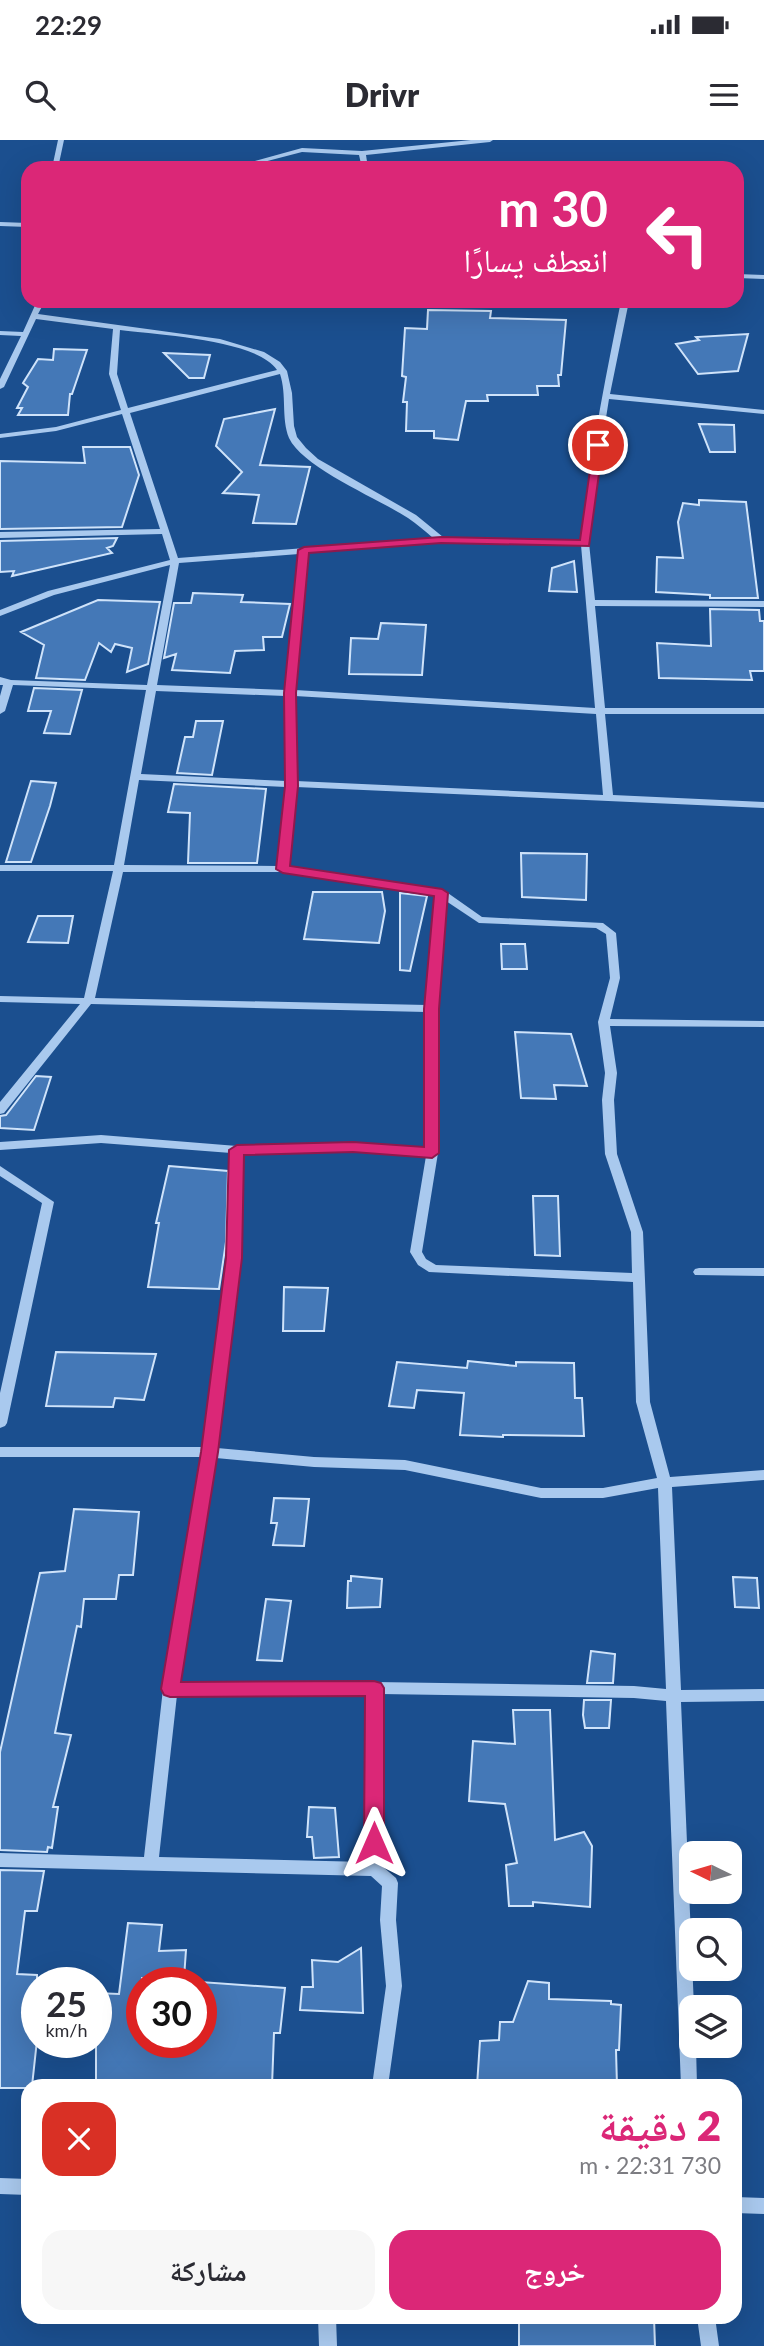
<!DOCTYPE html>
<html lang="ar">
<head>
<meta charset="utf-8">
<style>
  :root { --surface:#fff; --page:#f7f7f7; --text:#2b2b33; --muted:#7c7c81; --accent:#db2777 }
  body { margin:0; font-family:Lato,"Noto Naskh Arabic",sans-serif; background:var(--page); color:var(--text); direction:rtl; height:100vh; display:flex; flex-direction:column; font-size:26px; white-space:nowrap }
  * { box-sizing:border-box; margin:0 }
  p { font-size:23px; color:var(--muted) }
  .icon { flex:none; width:38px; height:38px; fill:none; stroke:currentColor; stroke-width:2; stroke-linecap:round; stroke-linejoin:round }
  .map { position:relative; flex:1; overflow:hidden; direction:ltr }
  .details { position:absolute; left:21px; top:1939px; width:721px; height:245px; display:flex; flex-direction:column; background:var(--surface); border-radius:21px; box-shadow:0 7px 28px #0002; direction:rtl }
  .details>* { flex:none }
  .hud { position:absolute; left:21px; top:21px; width:723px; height:147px; border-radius:21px; box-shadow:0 7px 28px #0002; direction:rtl; background:#db2777; color:#fff; overflow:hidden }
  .needle { width:46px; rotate:275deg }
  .buttons { position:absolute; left:679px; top:1701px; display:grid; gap:14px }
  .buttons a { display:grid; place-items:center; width:63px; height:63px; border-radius:14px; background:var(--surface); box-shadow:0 7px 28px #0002; font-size:35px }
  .speed { position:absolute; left:21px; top:1827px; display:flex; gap:14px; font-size:35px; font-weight:700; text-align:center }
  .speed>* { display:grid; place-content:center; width:91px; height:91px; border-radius:50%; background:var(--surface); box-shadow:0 7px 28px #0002; line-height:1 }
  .speed small { font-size:18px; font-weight:400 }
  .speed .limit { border:10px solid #d22; background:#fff; color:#111 }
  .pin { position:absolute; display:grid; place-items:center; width:60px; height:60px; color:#fff; margin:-30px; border:4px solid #fff; border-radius:50%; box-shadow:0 2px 7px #0007 }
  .me { position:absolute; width:77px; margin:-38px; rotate:0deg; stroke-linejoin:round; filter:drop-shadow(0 0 5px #0008) }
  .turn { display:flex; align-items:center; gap:24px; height:147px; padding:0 21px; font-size:32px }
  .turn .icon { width:91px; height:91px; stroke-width:2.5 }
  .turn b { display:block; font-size:49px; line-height:60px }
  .round { display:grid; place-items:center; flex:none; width:74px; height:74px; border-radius:21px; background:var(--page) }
  .head { display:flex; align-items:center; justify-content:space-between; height:119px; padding:0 21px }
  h1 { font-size:42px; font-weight:800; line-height:52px; color:var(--accent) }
  .primary-button { display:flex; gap:14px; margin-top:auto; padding:14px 21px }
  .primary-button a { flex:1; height:80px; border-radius:21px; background:var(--accent); color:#fff; font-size:28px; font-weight:800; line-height:80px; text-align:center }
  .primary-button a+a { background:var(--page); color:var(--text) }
  .status { display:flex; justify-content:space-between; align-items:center; height:49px; padding:0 35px; background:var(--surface); direction:ltr }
  .status svg { height:19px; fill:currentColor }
  header { display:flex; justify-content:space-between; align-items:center; height:91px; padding:0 21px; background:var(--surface); font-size:32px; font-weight:800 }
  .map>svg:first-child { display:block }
  .building { fill:#4478b7; stroke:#cfe3fa; stroke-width:2 }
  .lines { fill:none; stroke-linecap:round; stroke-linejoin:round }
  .minor { fill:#a9c9ee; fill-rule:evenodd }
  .route { fill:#db2777; stroke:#8e194d; stroke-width:2 }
</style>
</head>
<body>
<div class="status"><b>22:29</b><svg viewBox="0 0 49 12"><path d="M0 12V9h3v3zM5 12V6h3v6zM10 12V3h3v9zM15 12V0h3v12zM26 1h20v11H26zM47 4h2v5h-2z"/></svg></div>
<header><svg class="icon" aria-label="menu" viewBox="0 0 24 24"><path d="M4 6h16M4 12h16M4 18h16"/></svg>Drivr<svg class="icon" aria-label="search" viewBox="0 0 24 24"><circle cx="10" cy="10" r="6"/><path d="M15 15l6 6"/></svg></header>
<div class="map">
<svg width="764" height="2206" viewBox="0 0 764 2206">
  <rect width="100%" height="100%" fill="#1b4f8f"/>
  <path class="building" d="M 428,170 L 491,171 L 490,178 L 566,180 L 561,235 L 558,235 L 559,246 L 537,246 L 538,255 L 487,255 L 488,261 L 466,261 L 458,300 L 434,298 L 434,291 L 406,291 L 407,262 L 403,262 L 406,237 L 402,236 L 405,188 L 427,189 Z
    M 748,194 L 738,231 L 698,234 L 676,204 L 699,200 L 696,197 Z
    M 54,209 L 87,210 L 72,254 L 70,254 L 68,275 L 18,275 L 22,268 L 17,268 L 28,247 L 23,243 L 38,219 L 53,220 Z
    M 164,213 L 210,215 L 204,238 L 189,238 Z
    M 275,269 L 260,325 L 310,327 L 296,384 L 253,383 L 259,355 L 223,353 L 242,332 L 216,306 L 224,279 Z
    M 699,284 L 734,285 L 735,312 L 710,312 Z
    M 83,307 L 130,307 L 139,335 L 122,387 L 0,389 L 0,321 L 85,323 Z
    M 699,360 L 746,362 L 758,458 L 710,458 L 710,455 L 656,452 L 657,417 L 683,418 L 678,382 L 683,363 L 699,365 Z
    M 117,398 L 113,406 L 107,408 L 112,413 L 12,436 L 14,431 L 0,432 L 0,401 Z
    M 574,421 L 577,452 L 549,451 L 552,428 Z
    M 193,453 L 243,455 L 241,462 L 290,464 L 282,497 L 263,497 L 264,510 L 235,511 L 230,533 L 172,530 L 176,514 L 164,518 L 174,463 L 191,463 Z
    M 98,460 L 160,462 L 148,524 L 127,532 L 132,508 L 115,504 L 111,512 L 99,503 L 85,540 L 36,538 L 44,505 L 21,492 Z
    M 710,469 L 759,470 L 760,481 L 764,481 L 764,531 L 750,531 L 752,540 L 659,538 L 657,503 L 711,506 Z
    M 381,483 L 426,485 L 422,535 L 349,534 L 351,498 L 378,499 Z
    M 34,548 L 82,550 L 70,594 L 44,593 L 51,571 L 28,571 Z
    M 196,581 L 223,581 L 212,635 L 177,633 L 185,597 L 193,597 Z
    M 31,641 L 56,643 L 50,666 L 31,722 L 6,722 Z
    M 174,644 L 266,649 L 257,723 L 188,723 L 190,673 L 168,672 Z
    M 521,713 L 587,714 L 586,760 L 522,757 Z
    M 313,752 L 382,752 L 385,771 L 379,803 L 304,799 Z
    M 400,753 L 427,756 L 410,831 L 400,830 Z
    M 38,776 L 73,776 L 68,803 L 28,802 Z
    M 501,804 L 525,804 L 527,829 L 502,829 Z
    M 515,892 L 571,894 L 587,946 L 554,945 L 556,959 L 521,958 Z
    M 36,936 L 51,937 L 34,990 L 0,988 L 0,976 L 6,975 Z
    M 169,1026 L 228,1031 L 226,1102 L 219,1149 L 148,1147 L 159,1083 L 156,1083 Z
    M 533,1056 L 558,1056 L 560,1116 L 535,1115 Z
    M 284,1147 L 328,1148 L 324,1191 L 283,1191 Z
    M 56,1212 L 156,1214 L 144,1260 L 115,1258 L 113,1267 L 46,1266 Z
    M 468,1221 L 516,1226 L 516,1222 L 574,1223 L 575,1258 L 582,1258 L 584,1296 L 503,1295 L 503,1297 L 460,1295 L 464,1253 L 417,1250 L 414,1268 L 389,1266 L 397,1222 L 467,1228 Z
    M 274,1358 L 309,1359 L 304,1406 L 273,1405 L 277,1383 L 271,1383 Z
    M 74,1369 L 139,1372 L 133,1435 L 119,1435 L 116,1459 L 84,1459 L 81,1487 L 77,1486 L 55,1593 L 71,1595 L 53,1667 L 58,1667 L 52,1708 L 48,1707 L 47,1712 L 0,1710 L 0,1612 L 40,1433 L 65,1431 Z
    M 351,1436 L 382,1439 L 380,1467 L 347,1468 L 348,1441 L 351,1441 Z
    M 733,1437 L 757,1438 L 759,1468 L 735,1467 Z
    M 266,1459 L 291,1461 L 282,1521 L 257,1520 Z
    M 591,1511 L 615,1514 L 613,1543 L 587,1543 Z
    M 584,1560 L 611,1560 L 609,1588 L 585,1588 L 583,1575 Z
    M 513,1570 L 550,1570 L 555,1700 L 584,1692 L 592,1706 L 590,1767 L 533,1762 L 533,1766 L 509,1766 L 506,1725 L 517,1723 L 505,1664 L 469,1661 L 473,1601 L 515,1604 Z
    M 309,1667 L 335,1668 L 339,1717 L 314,1718 L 312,1697 L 307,1697 Z
    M 0,1730 L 44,1731 L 37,1771 L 25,1771 L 17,1834 L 37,1835 L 37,1900 L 32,1946 L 28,1948 L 0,1948 Z
    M 128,1783 L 162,1785 L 159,1811 L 186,1810 L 184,1838 L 142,1838 L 142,1902 L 201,1902 L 201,1842 L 285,1848 L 280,1893 L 274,1893 L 272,1946 L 96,1946 L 96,1853 L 119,1854 Z
    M 361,1808 L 363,1873 L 300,1870 L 302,1847 L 313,1847 L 312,1820 L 338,1822 Z
    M 528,1841 L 549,1843 L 549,1859 L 611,1861 L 611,1864 L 621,1865 L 619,1910 L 616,1910 L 617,1946 L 477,1946 L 480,1901 L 499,1900 L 500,1882 L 513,1882 Z
    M 519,2177 L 654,2177 L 655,2206 L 519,2206 Z"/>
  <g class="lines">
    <path class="minor" d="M 58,0 L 64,0 L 58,28 L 52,28 Z
      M 471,0 L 493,0 L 490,2 L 366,15 L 368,28 L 362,28 L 359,15 L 302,12 L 241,28 L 230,28 L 302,8 L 362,11 Z
      M 0,82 L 28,83 L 28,87 L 0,86 Z
      M 737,134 L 764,135 L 764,139 L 737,138 Z
      M 37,161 L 45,161 L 38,174 L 220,199 L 264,212 L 280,222 L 287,231 L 292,253 L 294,286 L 297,297 L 306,308 L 318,319 L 416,375 L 443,397 L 581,400 C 589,320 605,240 621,161 L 629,161 L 610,254 L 764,270 L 764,274 L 609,259 L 594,353 L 589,403 L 595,460 L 764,461 L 764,467 L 595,466 L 605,568 L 764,568 L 764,574 L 605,574 L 613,655 L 764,662 L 764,668 L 296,647 L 288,727 L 445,751 L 482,777 L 603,783 L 616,793 L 620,838 L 610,879 L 764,881 L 764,887 L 610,886 L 617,933 L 614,960 L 617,1014 L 643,1092 L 650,1262 L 670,1337 L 764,1330 L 764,1340 L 672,1347 L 681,1550 L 764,1549 L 764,1561 L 681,1562 L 694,1867 L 691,1867 L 691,1906 L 696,1906 L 697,1946 L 681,1946 L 666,1561 L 634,1558 L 381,1554 L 382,1726 L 396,1738 L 398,1743 L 396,1780 L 402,1846 L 388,1946 L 372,1946 L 386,1846 L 380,1780 L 382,1746 L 371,1736 L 0,1727 L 0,1713 L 144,1717 L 163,1549 L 202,1317 L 0,1317 L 0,1307 L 204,1307 L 228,1118 L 231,1013 L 101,1003 L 0,1010 L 0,1002 L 101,995 L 237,1006 L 353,1003 L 426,1009 L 426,872 L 91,864 L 4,973 L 0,974 L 0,962 L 80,864 L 0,862 L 0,856 L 84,858 L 113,731 L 0,731 L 0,725 L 114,725 L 146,550 L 13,545 L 5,571 L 0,574 L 0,556 L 3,545 L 0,545 L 0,537 L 11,540 L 147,545 L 170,425 L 54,455 L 0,476 L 0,470 L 48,451 L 170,420 L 162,394 L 0,398 L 0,392 L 160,389 L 122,274 L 56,291 L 0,298 L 0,294 L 56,287 L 121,270 L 109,234 L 113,189 L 36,179 L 4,247 L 0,249 L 0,239 L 21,196 L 0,195 L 0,191 L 23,192 ZM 120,190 C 157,195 256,199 277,230 L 128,268 L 117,234 ZM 280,234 C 287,255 281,278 289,298 C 303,328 379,359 408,378 C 417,384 425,391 433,398 L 178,418 L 130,273 ZM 441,403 L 581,405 L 595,568 L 295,550 L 308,413 ZM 299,414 L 286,550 L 157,545 L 179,423 ZM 156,551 L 285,556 L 286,641 L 141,634 ZM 295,556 L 596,574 L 603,655 L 296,641 ZM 139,640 L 286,647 L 278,726 L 124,725 ZM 123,732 L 283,732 L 436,755 L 427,865 L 95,858 ZM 446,761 L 479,783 L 596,788 L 606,794 L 610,838 L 598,882 L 605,933 L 602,960 L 605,1014 L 631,1092 L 632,1133 L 436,1125 L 426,1119 L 422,1112 L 438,1013 L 438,869 ZM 353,1011 L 426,1016 L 410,1112 L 418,1125 L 429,1132 L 633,1142 L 636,1262 L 657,1338 L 603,1348 L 541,1348 L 405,1320 L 314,1317 L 217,1308 L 240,1118 L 243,1014 ZM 216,1318 L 314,1327 L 405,1330 L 541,1358 L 603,1358 L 658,1348 L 666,1549 L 634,1546 L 374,1542 L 178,1543 ZM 367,1554 L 366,1722 L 159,1717 L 177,1555 Z
      M 0,1026 L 54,1062 L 7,1283 L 5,1286 L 0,1288 L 0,1253 L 42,1063 L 0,1036 Z
      M 699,1128 L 764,1128 L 764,1136 L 695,1135 L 693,1132 L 695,1129 Z
      M 0,2038 L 28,2039 L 28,2055 L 0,2054 Z
      M 735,2057 L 764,2058 L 764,2074 L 735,2073 Z
      M 318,2177 L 336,2177 L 337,2206 L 319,2206 Z
      M 697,2177 L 715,2177 L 719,2206 L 701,2206 Z"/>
  </g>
  <path class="route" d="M 594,302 L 603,305 L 589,406 L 441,403 L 309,413 L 296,553 L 298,646 L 290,726 L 442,749 L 448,753 L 439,869 L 439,1013 L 432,1018 L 353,1012 L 244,1015 L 242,1118 L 218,1312 L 181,1542 L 374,1541 L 381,1543 L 384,1548 L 384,1703 L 381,1709 L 374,1711 L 367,1709 L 364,1703 L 365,1556 L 170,1557 L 164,1555 L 161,1549 L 201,1312 L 226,1118 L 229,1010 L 237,1005 L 353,1002 L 424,1007 L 424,869 L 434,756 L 283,733 L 276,729 L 285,646 L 284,553 L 298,410 L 304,407 L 441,397 L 580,400 Z"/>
</svg>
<div class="buttons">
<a><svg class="needle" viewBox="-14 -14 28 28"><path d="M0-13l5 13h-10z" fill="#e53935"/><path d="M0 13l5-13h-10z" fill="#7c7c81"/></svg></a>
<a><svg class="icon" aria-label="search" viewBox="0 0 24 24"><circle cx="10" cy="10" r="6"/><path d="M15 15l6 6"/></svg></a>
<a><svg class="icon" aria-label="layers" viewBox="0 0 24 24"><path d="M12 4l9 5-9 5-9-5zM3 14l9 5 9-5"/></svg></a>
</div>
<div class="speed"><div>25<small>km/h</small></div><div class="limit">30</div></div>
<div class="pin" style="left:598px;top:305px;background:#d93025"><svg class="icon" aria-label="arrive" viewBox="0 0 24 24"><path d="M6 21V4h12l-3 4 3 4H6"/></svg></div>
<svg class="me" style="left:374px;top:1703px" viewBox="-20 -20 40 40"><path d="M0-17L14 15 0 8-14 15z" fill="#db2777" stroke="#fff" stroke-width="4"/></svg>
<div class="hud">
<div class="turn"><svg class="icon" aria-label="left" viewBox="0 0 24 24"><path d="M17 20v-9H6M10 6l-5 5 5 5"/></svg><div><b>30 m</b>انعطف يسارًا</div></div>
</div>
<section class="details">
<div class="head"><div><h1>2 دقيقة</h1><p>730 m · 22:31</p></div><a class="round" style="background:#d93025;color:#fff"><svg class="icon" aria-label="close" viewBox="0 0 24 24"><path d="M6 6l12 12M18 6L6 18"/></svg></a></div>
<div class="primary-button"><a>خروج</a><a>مشاركة</a></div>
</section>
</div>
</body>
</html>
